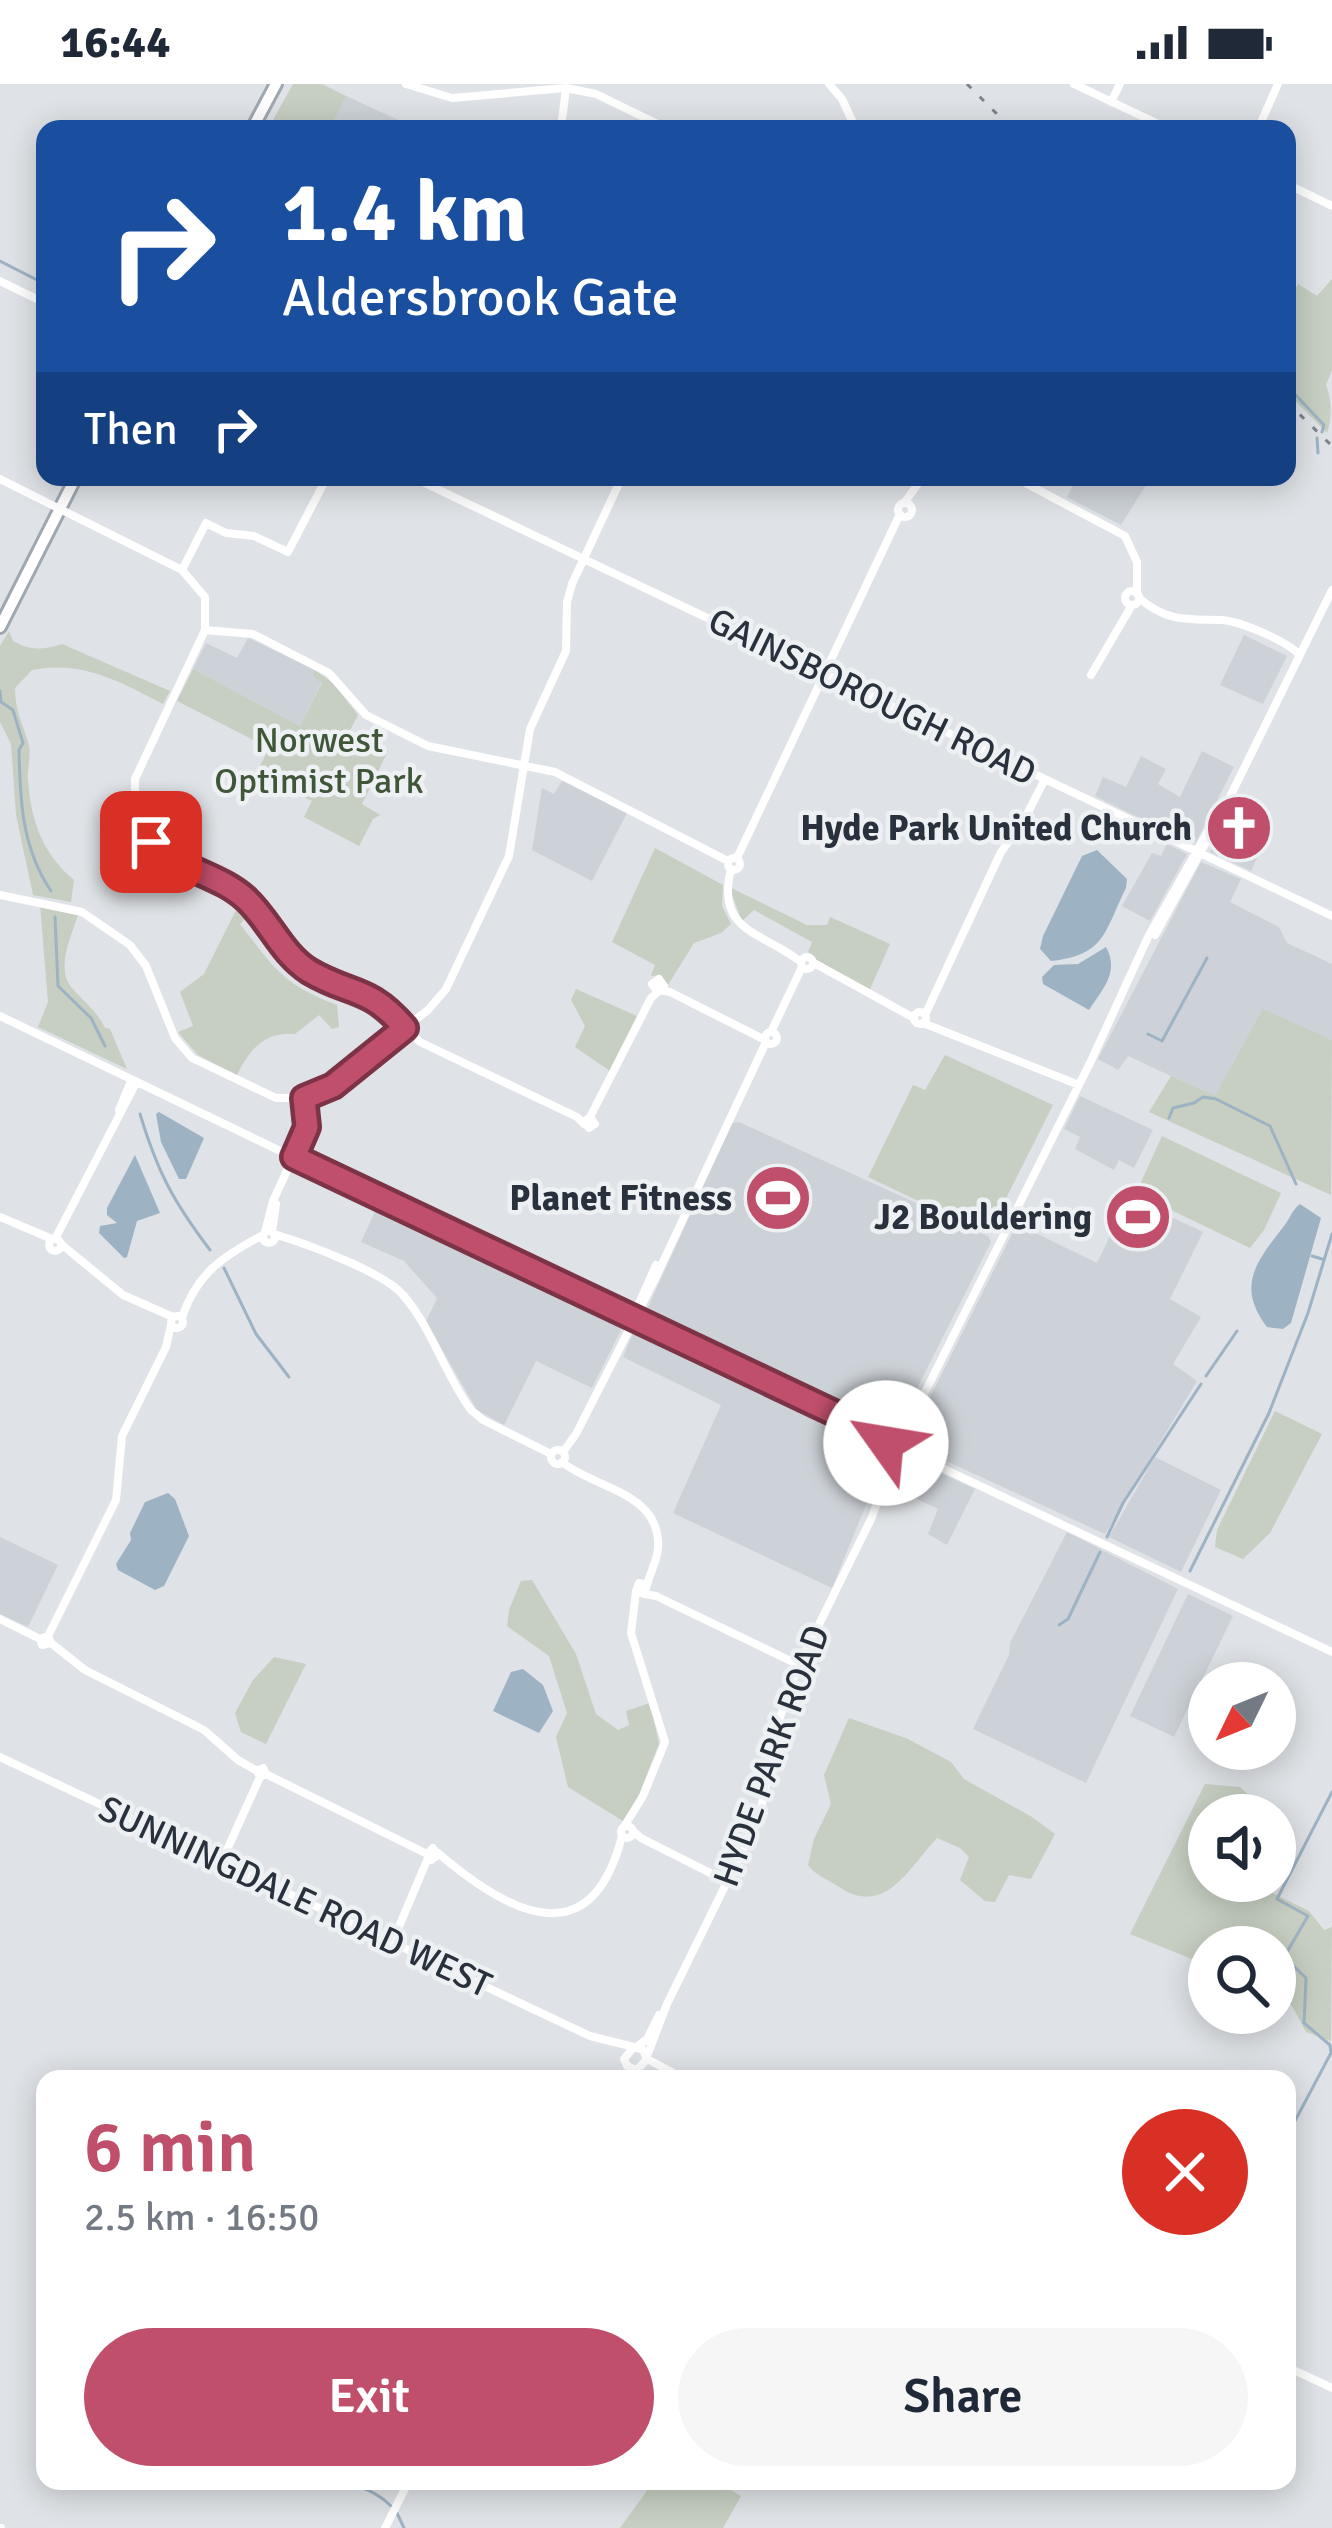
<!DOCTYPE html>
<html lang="en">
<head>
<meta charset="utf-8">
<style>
  :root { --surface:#fff; --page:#f6f6f7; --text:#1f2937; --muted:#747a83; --accent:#bf4f6b }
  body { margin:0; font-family:Signika,sans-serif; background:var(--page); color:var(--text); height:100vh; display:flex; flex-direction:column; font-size:45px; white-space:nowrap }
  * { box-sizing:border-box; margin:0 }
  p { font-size:39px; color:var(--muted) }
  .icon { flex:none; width:66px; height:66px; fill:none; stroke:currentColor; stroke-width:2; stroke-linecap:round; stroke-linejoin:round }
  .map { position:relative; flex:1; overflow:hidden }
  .panel { position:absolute; left:36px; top:1986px; width:1260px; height:420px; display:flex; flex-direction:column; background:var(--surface); border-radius:24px; box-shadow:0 6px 30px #0003 }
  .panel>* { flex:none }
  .top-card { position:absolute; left:36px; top:36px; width:1260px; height:366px; border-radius:24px; box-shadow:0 6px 30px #0003; background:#1a4fa0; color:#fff; overflow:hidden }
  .needle { width:78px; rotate:227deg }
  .controls { position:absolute; left:1188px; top:1578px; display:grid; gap:24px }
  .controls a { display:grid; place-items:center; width:108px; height:108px; border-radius:50%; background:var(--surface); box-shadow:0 6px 30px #0003; font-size:60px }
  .pin { position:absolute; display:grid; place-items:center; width:102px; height:102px; color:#fff; margin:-51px; border-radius:24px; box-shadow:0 6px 18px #0006 }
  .me { position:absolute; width:132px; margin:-66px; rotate:302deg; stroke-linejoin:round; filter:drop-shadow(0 0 9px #0008) }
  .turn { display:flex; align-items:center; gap:42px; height:252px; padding:0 48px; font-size:54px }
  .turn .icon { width:156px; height:156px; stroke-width:2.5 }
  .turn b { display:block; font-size:84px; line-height:102px }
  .then { display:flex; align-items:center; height:114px; padding:0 48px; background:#0003; gap:24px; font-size:45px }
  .round { display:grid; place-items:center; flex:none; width:126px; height:126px; border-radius:63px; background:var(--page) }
  .head { display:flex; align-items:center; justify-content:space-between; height:204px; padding:0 48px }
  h1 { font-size:72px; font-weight:600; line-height:90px; color:var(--accent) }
  .cta { display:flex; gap:24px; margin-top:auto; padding:24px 48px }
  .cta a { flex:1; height:138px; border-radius:72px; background:var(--accent); color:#fff; font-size:48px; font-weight:600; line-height:138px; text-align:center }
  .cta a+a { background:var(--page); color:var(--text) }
  .status { display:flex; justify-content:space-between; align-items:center; height:84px; padding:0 60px; background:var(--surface); direction:ltr }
  .status svg { height:33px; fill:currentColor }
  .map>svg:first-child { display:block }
  .built { fill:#cdd2d8 }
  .green { fill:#c6cfc1 }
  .water { fill:#9db3c3 }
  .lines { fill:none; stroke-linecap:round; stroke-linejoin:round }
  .stream { stroke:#9db3c3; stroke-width:3 }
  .primary-casing { stroke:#9fa8b1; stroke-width:16 }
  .secondary { stroke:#fff; stroke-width:8 }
  .primary { stroke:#fff; stroke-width:10 }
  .rail { stroke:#7a838e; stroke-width:3; stroke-dasharray:6 12; stroke-linecap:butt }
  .route-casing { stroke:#7c3346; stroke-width:30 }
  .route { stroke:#bf4f6b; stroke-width:21 }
  .labels { text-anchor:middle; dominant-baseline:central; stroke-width:9; stroke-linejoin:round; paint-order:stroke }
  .street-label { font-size:36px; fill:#29323c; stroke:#eef1f4 }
  .park-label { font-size:36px; fill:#405638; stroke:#eef1f4 }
  .poi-label { font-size:36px; font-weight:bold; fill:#29323c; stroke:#eef1f4; text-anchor:end }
</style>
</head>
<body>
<div class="status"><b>16:44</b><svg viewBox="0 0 49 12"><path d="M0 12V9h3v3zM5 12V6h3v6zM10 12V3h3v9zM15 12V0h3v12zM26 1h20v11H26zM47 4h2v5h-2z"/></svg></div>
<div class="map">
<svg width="1332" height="2444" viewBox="0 0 1332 2444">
  <rect width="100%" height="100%" fill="#dfe2e6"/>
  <path class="built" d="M 346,12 L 418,45 L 330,45 Z
    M 1077,393 L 1151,393 L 1121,441 L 1067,413 Z
    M 1244,551 L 1287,572 L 1263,620 L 1220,601 Z
    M 248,554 L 315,586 L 312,591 L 322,598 L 300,642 L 193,585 L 206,559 L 237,574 Z
    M 1202,667 L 1234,683 L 1196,758 L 1190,759 L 1095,712 L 1103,693 L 1126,703 L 1141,672 L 1166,685 L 1158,700 L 1180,713 Z
    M 562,697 L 627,729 L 592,797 L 532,766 L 542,704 L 554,710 Z
    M 1231,722 L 1272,742 L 1251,787 L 1210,768 Z
    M 1167,760 L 1187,770 L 1150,837 L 1122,822 L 1152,769 L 1161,772 Z
    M 1201,778 L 1241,795 L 1230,818 L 1279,843 L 1287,859 L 1332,880 L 1332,956 L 1263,926 L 1216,1013 L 1128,972 L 1118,986 L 1098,975 Z
    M 1080,1012 L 1153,1046 L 1134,1084 L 1119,1076 L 1114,1086 L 1075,1065 L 1080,1053 L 1064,1045 Z
    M 739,1038 L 988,1152 L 991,1158 L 895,1348 L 644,1232 L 732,1039 Z
    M 1129,1113 L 1203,1148 L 1170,1215 L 1201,1233 L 1173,1280 L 1197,1297 L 1105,1450 L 907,1359 L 1017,1140 L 1097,1179 Z
    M 377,1123 L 624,1240 L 592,1304 L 536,1277 L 504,1341 L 477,1326 L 426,1238 L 437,1214 L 404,1177 L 361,1158 Z
    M 634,1247 L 888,1367 L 832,1504 L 673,1429 L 721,1321 L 623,1273 Z
    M 906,1373 L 975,1405 L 947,1461 L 928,1450 L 938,1425 L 892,1403 Z
    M 1155,1373 L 1221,1406 L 1181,1488 L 1109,1453 Z
    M 1067,1448 L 1178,1505 L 1086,1699 L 973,1645 L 1009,1571 L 1010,1559 Z
    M 0,1453 L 58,1481 L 28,1543 L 0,1530 Z
    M 1188,1510 L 1233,1532 L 1174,1653 L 1130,1632 Z"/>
  <path class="green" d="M 293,0 L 322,0 L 346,12 L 330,45 L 268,45 Z
    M 1332,195 L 1332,286 L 1326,301 C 1332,315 1332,334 1327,349 L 1287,309 L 1287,222 L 1298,200 L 1317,212 Z
    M 9,547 L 13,557 C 31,567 43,566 62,560 L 170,607 L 163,620 C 119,597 82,576 32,586 L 15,604 C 15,626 22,638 28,658 C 32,670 27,683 28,696 C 31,737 42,769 74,796 L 71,818 L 33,811 L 16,731 L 11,660 L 0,638 L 0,562 Z
    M 193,585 L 300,642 L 322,599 L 312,591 L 315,586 L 333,599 L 358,631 L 349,648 L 388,667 L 362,720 L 380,731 L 373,735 L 359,762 L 304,733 L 312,717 L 256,690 L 269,664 L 177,617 Z
    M 655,764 L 723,801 L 722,822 L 731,840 L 721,849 L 694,859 L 668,901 L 660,891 L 651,892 L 655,881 L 612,858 Z
    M 729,803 L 807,841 L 827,841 L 830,833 L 890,860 L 870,905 L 821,882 L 808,868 L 812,858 L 754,826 L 742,837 Z
    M 241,816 L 252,828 L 240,840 C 274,884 283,901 337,921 L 339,943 L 332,945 L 319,931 L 295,950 C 264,948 250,965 237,991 L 198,971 L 178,948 L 193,942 L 180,908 L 204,890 Z
    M 40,820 L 79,828 C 72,851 54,885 73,905 C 86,920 96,926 105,944 L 110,945 L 127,985 L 38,943 L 48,918 Z
    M 576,905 L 637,932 L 610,987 L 575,963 L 585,942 L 571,916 Z
    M 1263,925 L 1332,956 L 1331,1111 L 1149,1028 L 1171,992 L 1215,1012 Z
    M 945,971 L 1053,1021 L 988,1150 L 868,1093 L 913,1001 L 925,1006 Z
    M 1162,1052 L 1281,1109 L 1264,1146 L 1250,1164 L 1136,1109 Z
    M 1275,1327 L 1322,1350 L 1270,1449 L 1243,1475 L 1215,1463 L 1217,1446 Z
    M 532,1496 L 576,1570 L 596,1630 L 618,1646 L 629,1641 L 626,1627 L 650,1619 L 659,1660 L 631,1731 L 623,1737 L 568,1703 L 556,1653 L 567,1629 L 549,1572 L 507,1542 L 509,1526 L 521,1497 Z
    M 274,1573 L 306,1580 L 266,1660 L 241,1648 L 235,1629 L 253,1596 Z
    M 849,1634 L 908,1655 L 951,1678 L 964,1695 L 1032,1733 L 1055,1750 L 1031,1795 L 1009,1791 L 995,1818 L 985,1817 L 960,1796 L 969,1773 L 960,1764 L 937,1754 C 909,1783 886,1834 839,1803 C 828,1795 816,1792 808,1781 L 814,1755 L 831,1720 L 824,1691 Z
    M 1205,1700 L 1240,1703 L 1260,1722 L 1260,1731 L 1209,1731 L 1209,1797 L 1248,1797 L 1309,1827 L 1324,1846 L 1332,1843 L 1331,1957 L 1306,1948 L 1292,1922 L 1275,1911 L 1275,1863 L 1209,1863 L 1209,1882 L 1130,1850 Z
    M 654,2397 L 715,2397 L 741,2412 L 723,2444 L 620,2444 Z"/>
  <path class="water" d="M 1097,766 L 1127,795 L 1126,804 C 1104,848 1106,871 1051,877 L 1040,865 L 1043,852 L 1082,772 Z
    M 1106,863 C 1120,888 1102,906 1089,926 L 1043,900 L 1042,893 L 1054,881 L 1078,880 Z
    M 159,1028 L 204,1054 L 186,1095 L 179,1095 L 161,1058 L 156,1030 Z
    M 135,1071 L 160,1129 L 137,1137 L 127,1173 L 124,1174 L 99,1149 L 100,1142 L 117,1139 L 107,1131 L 107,1124 Z
    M 1300,1120 L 1321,1134 L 1291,1239 L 1283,1245 L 1267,1243 C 1236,1202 1256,1178 1284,1142 C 1291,1133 1291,1127 1300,1120 Z
    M 168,1409 L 175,1415 L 189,1452 L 164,1502 L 155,1506 L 118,1486 L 116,1480 L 131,1456 L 130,1449 L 145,1418 Z
    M 523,1585 L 543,1601 L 553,1627 L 539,1649 L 493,1627 L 511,1588 Z"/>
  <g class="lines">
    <path class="stream" d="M 0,177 L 45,200
      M 1287,209 L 1292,199 L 1287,167
      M 1287,302 L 1324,341 L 1322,348
      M 1317,354 L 1318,369
      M 0,607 L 1,618 L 13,626 L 23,659 L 19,666 C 20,717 22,764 51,807
      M 55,833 L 58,902 L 91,934 L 105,962
      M 1148,950 L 1162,957 L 1207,874
      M 140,1030 C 158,1089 173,1117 210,1166
      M 1169,1034 L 1173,1024 L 1194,1019 L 1203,1013 L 1216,1015 L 1270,1042 L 1296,1100
      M 1312,1172 L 1322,1175
      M 224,1184 L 256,1250 L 289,1293
      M 1206,1292 L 1237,1247
      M 1107,1453 L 1123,1419 L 1201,1300
      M 1190,1487 L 1269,1329 L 1308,1229 L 1332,1150
      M 1059,1541 L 1068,1535 L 1100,1468
      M 1287,2052 L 1331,1969 L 1330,1961 L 1304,1939 L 1306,1894 L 1284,1873 L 1308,1832 L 1277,1815 L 1332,1708
      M 292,2397 C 329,2402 361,2392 391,2422
      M 397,2429 L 404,2444"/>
    <g class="primary-casing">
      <path id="primary" d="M 252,45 L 276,0
        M 0,543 L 76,393"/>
    </g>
    <path class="secondary" d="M 406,0 L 452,14 L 566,4 L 596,10 L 668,45
      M 829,0 L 842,15 L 856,45
      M 1074,0 L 1169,45
      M 1111,18 L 1120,0
      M 561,45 L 566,4
      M 1258,45 L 1278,0
      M 1287,100 L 1332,122
      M 0,197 L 45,219
      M 412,393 L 1332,832
      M 1014,393 L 1125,452 L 1137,478 L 1137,510
      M 0,395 L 182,486 L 205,513 L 205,546 L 135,695 L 135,725 L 151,758 L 168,774 L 244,812 L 295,876 L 312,888 L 377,914 L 420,958 L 577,1033 L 584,1040
      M 904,419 L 923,393
      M898 426a7 7 0 1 1 14 0a7 7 0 1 1-14 0Z
      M 182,486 L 206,439 L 226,449 L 254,452 L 288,468 L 327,393
      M1125 514a7 7 0 1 1 14 0a7 7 0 1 1-14 0Z
      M 1139,514 C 1167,538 1186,535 1220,536 C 1241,537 1284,556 1299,570
      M 205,546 L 253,550 L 329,589 L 366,631 L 428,662 L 555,688 L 728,777
      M 1091,591 L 1132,521
      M728 780a6 6 0 1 1 12 0a6 6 0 1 1-12 0Z
      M 737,774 L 900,430
      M 731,785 C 715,849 764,848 801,878
      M 0,811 L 82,828 L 130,861 L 146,882 L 175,954 L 192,974 L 276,1014 L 304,1014 L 321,1009 L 428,926 L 446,905 L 509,772 L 530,645 L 566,567 L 567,518 L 572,500 L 622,393
      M 1155,851 L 1220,733 L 1332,506
      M801 879a6 6 0 1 1 12 0a6 6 0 1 1-12 0Z
      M 814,879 L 914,934
      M 659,895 L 664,902 L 657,907 L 652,900 Z
      M 660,906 L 670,908 L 765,956
      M914 934a6 6 0 1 1 12 0a6 6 0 1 1-12 0Z
      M 925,931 L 1001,768 L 1023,738 L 1045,695
      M 0,932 L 463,1155
      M 923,939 L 1079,1001
      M765 954a6 6 0 1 1 12 0a6 6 0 1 1-12 0Z
      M 771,948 L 802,883
      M 119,1026 L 131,997
      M 590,1033 L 651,914 L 659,907
      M 590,1033 L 595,1040 L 589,1044 L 584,1038 Z
      M 407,1128 L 747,1286 L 904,1366 L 1332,1568
      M 0,1133 L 52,1155
      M263 1153a6 6 0 1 1 12 0a6 6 0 1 1-12 0Z
      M 265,1148 L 273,1117 L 307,1043 L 304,1014
      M 272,1148 L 276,1120
      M 274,1150 C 304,1159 384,1188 403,1211 C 432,1244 445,1291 471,1326 L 483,1336 L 551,1370
      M49 1161a6 6 0 1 1 12 0a6 6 0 1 1-12 0Z
      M 55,1155 L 136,999
      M 61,1160 L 123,1211 L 173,1233
      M171 1238a6 6 0 1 1 12 0a6 6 0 1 1-12 0Z
      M 633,1233 L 656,1181
      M 182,1234 C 196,1190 224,1171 263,1151
      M 636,1236 L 637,1240 L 822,1328
      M551 1373a7 7 0 1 1 14 0a7 7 0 1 1-14 0Z
      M 563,1368 L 576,1350 L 655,1195 L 766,958
      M 562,1378 C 595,1405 661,1408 658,1464 C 657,1477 650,1489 647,1501
      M 639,1499 L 647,1501 L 644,1510 L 636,1507 Z
      M 644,1510 L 656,1512 L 799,1581
      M 0,1535 L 40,1555
      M 48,1552 L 116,1416 L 122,1352 L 166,1263 L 171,1241
      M 51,1559 L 48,1552 L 40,1555 L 42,1561 L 51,1559 L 85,1586 L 204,1646 L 238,1676 L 257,1687
      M 0,1673 L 590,1952 L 634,1963
      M 266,1690 L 427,1770
      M 625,1741 L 643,1712 L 665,1658 L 631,1549 L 636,1507
      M621 1748a6 6 0 1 1 12 0a6 6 0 1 1-12 0Z
      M 633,1747 L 641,1754 L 728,1798
      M 433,1764 L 438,1771 L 431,1776 L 427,1770 Z
      M 438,1769 C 508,1829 591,1874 622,1752
      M 221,1779 L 260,1693 L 257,1687 L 263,1684 L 266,1690 L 260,1693
      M 392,1859 L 428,1774
      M 638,1962 L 647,1955 L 659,1931
      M 647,1972 L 667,1920 L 750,1751 L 761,1724 L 779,1636 L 797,1585 L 872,1433 L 895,1368 L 1091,977 L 1148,853 L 1225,717
      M 647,1975 L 685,1995
      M 629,1995 L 647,1975 L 643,1966 L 634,1963 L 624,1975 L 627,1982 L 636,1986
      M 1287,2283 L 1332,2304
      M 0,2444 L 1,2444
      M 385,2444 L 409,2397"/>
    <use href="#primary" class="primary"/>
    <path class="rail" d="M 967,0 L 1012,45
      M 1287,318 L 1332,362"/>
  </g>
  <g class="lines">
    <g class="route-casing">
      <path id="route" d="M 151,758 C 177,786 220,790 247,816 C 270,838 282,870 309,887 C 351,912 368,901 405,944 L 333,1002 L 304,1014 L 307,1043 L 294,1073 L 889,1355 L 886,1359"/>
    </g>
    <use href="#route" class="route"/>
  </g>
  <defs>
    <g id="church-disc" transform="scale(3.45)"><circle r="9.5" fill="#bf4f6b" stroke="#eef1f4"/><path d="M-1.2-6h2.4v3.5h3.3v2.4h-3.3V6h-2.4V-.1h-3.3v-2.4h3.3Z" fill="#fff"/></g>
    <g id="stadium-disc" transform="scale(3.45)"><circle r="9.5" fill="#bf4f6b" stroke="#eef1f4"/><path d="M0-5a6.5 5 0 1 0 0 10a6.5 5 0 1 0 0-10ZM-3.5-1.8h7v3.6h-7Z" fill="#fff"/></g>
  </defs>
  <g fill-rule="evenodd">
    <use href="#church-disc" x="1239" y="744"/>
    <use href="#stadium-disc" x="778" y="1114"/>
    <use href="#stadium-disc" x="1138" y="1133"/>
  </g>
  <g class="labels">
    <g class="street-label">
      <text transform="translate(872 613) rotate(26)">GAINSBOROUGH ROAD</text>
      <text transform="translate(772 1672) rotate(-70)">HYDE PARK ROAD</text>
      <text transform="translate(295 1813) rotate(25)">SUNNINGDALE ROAD WEST</text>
    </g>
    <g class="park-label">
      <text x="319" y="656">Norwest<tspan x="319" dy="41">Optimist Park</tspan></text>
    </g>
    <g class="poi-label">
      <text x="1192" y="744">Hyde Park United Church</text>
      <text x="732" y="1114">Planet Fitness</text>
      <text x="1092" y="1133">J2 Bouldering</text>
    </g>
  </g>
</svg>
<div class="controls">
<a><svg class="needle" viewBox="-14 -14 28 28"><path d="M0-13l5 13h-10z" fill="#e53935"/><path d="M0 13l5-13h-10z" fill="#747a83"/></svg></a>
<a><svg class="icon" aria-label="sound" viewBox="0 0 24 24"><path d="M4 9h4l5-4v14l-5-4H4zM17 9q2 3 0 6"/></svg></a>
<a><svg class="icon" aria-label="search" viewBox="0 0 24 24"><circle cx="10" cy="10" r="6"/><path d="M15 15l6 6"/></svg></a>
</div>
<div class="pin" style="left:151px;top:758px;background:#d93025"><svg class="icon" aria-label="arrive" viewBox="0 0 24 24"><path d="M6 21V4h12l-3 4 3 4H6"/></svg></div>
<svg class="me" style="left:886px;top:1359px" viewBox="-20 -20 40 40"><circle r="19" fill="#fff"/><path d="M0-13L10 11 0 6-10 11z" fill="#bf4f6b"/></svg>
<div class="top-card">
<div class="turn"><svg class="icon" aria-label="right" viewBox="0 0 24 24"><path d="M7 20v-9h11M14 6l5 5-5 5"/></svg><div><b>1.4 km</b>Aldersbrook Gate</div></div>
<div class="then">Then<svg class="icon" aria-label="right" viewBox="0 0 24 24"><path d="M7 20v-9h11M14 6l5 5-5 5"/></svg></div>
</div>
<section class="panel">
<div class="head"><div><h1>6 min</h1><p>2.5 km · 16:50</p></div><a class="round" style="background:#d93025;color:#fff"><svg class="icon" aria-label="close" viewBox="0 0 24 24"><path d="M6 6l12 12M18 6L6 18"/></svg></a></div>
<div class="cta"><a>Exit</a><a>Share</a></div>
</section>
</div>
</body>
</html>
